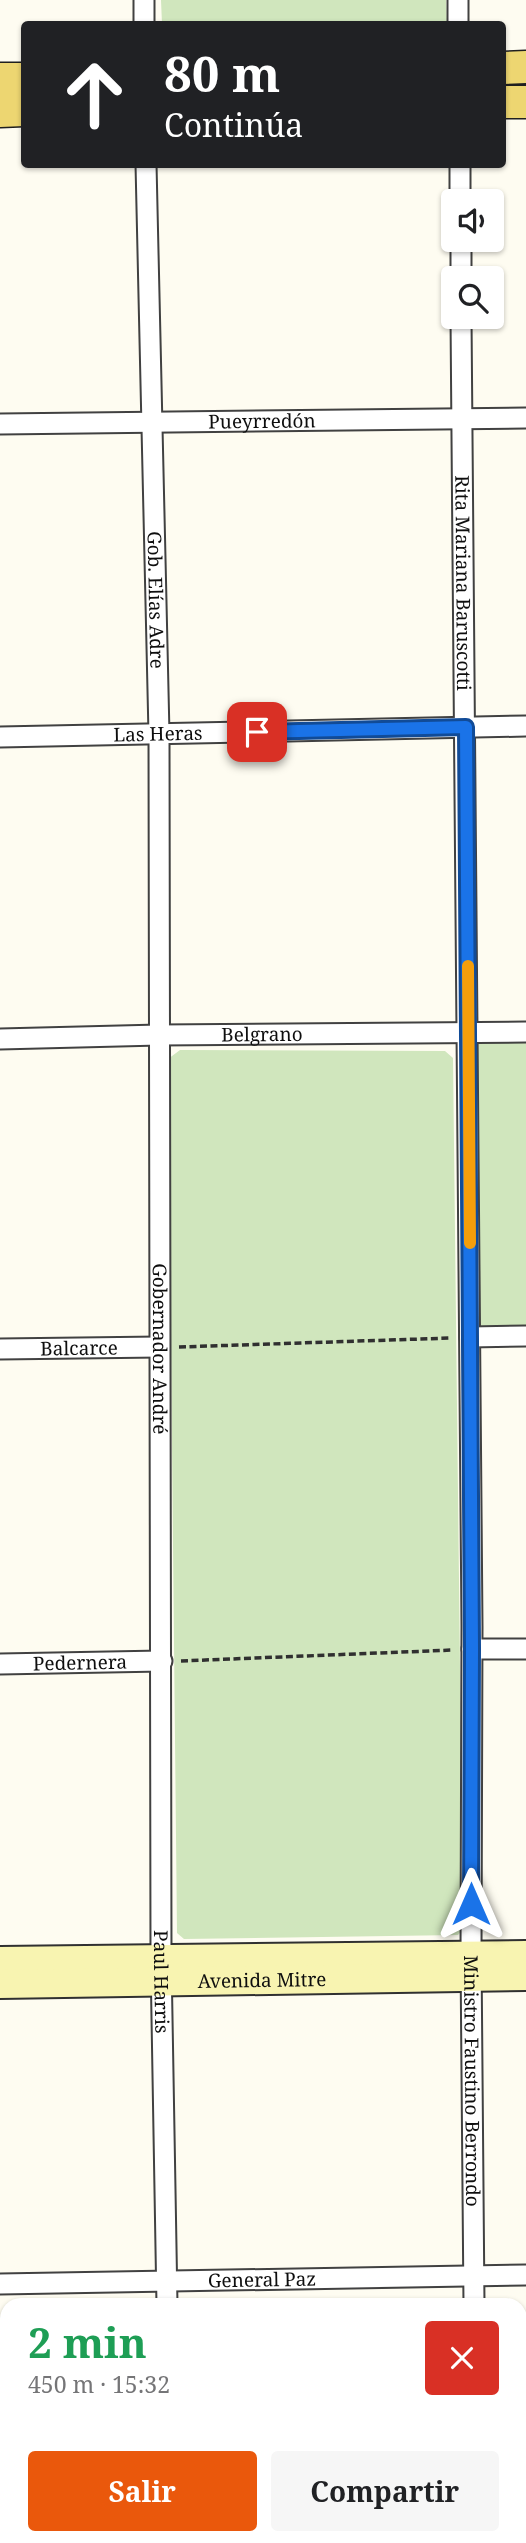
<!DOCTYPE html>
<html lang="es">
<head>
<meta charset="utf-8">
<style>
  :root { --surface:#fff; --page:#f6f6f6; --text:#202124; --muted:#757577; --accent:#ea580c }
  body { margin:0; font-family:"Noto Serif",serif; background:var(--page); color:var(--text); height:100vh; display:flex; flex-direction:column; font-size:26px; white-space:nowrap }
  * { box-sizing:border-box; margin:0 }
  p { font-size:23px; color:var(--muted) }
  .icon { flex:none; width:38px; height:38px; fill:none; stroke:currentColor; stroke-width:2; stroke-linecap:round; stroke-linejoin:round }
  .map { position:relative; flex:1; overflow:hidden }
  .sheet { position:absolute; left:0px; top:2298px; width:527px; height:247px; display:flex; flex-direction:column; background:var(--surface); border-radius:21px 21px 0 0; box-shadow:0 2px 5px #0004 }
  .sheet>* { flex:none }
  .banner { position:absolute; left:21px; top:21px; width:485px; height:147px; border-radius:7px; box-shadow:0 2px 5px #0004; background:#202124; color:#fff; overflow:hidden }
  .fabs { position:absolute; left:441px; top:189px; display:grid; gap:14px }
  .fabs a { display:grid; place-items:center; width:63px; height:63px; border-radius:7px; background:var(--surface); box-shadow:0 2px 5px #0004; font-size:35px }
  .pin { position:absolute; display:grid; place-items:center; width:60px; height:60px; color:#fff; margin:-30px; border-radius:14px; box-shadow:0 4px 10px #0006 }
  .me { position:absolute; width:77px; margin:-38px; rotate:0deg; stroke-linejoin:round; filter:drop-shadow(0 0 5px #0008) }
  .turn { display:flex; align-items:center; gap:24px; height:147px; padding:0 28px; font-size:32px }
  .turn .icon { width:91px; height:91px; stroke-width:2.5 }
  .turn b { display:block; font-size:49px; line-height:60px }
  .round { display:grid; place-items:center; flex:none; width:74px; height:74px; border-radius:7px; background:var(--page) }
  .summary { display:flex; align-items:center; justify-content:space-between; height:119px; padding:0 28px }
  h1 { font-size:42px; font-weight:700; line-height:52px; color:#1e9e55 }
  .cta { display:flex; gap:14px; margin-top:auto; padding:14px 28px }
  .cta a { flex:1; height:80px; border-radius:7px; background:var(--accent); color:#fff; font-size:28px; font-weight:700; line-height:80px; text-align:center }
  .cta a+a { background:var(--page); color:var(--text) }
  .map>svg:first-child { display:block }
  .green { fill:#d0e6bd }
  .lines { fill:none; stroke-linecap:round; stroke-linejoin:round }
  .minor-casing { stroke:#414141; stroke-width:23 }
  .secondary-casing { stroke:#303030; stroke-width:32 }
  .primary-casing { stroke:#1f1f1f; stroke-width:35 }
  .path { stroke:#303030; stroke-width:3.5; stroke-dasharray:7 3.5; stroke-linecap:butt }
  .minor { stroke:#fff; stroke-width:19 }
  .secondary { stroke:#f8f4b1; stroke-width:28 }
  .primary { stroke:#edd671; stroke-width:32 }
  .route-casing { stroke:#114b97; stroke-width:18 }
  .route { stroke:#1a73e8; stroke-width:12 }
  .slow { stroke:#f59e0b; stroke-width:12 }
  .labels { text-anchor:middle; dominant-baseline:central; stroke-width:7; stroke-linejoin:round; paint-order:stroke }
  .street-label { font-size:19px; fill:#0e0e0e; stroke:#fff }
</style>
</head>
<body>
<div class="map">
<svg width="526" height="2543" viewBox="0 0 526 2543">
  <rect width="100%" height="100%" fill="#fefcf1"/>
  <path class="green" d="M 161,0 L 446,0 L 447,24 L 162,24 Z
    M 526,1032 L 526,1336 L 470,1337 L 468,1033 Z
    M 180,1050 L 445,1051 L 453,1058 L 463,1929 L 458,1935 L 184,1939 L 177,1933 L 168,1059 Z"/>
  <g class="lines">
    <g class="minor-casing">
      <g id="minor">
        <path d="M 144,0 L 144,24"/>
        <path d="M 458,0 L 458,24"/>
        <path id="s1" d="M 146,164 L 159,734 L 161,1960 L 167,2305"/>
        <path d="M 460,164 L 460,201"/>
        <path d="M 461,240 L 461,278"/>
        <path id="s2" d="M 461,317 L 472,1626 L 471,1956 L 474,2305"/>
        <path id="s3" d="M 0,424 L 526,418"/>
        <path id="s4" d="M 0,737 L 526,726"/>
        <path id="s5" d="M 0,1039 L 159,1035 L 526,1032"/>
        <path d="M 470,1337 L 526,1336"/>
        <path id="s6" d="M 0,1349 L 159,1347"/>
        <path d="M 472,1649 L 526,1649"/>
        <path id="s7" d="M 0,1664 L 162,1661"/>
        <path id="s8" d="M 0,2284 L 526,2275"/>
        <path d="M 167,2538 L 167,2543"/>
        <path d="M 476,2538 L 476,2543"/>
      </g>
    </g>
    <g class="secondary-casing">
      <g id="secondary">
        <path d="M 0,1961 L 526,1955"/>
        <path id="s9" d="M 0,1984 L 526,1976"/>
      </g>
    </g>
    <g class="primary-casing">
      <path id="primary" d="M 502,68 L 526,67
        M 0,79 L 24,79
        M 502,102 L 526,102
        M 0,111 L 24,110"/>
    </g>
    <path class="path" d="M 179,1347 L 451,1338
      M 181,1661 L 453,1650"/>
    <use href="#minor" class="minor"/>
    <use href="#secondary" class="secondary"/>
    <use href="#primary" class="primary"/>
  </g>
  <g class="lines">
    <g class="route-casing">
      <path id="route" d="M 257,732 L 466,727 L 472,1649 L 471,1904"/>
    </g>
    <use href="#route" class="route"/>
    <path class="slow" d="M 468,966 L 470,1243"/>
  </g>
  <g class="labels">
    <g class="street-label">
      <text stroke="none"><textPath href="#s3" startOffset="262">Pueyrredón</textPath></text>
      <text stroke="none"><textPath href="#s2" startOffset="266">Rita Mariana Baruscotti</textPath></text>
      <text stroke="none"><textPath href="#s1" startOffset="436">Gob. Elías Adre</textPath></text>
      <text stroke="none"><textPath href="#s4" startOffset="158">Las Heras</textPath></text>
      <text stroke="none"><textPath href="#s5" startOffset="262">Belgrano</textPath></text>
      <text stroke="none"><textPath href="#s6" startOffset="79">Balcarce</textPath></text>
      <text stroke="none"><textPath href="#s1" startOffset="1185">Gobernador André</textPath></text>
      <text stroke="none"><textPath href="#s7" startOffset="80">Pedernera</textPath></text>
      <text stroke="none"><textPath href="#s9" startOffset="262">Avenida Mitre</textPath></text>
      <text stroke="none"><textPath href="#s1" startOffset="1818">Paul Harris</textPath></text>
      <text stroke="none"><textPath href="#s2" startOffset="1764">Ministro Faustino Berrondo</textPath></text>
      <text stroke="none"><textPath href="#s8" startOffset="262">General Paz</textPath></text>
    </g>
  </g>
</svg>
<div class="fabs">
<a><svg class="icon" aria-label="sound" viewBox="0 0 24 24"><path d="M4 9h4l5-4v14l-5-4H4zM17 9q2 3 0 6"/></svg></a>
<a><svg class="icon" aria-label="search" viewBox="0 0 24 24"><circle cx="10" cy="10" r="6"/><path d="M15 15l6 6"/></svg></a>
</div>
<div class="pin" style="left:257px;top:732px;background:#d93025"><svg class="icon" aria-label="arrive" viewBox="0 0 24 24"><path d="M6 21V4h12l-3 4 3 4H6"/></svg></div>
<svg class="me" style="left:471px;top:1904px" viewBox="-20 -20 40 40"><path d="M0-17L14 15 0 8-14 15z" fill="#1a73e8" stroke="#fff" stroke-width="4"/></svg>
<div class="banner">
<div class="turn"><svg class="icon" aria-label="ahead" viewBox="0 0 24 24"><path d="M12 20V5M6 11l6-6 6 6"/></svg><div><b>80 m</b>Continúa</div></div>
</div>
<section class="sheet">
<div class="summary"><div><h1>2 min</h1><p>450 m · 15:32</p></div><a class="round" style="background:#d93025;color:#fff"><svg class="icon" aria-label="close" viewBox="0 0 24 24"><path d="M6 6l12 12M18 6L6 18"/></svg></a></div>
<div class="cta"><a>Salir</a><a>Compartir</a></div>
</section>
</div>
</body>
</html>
